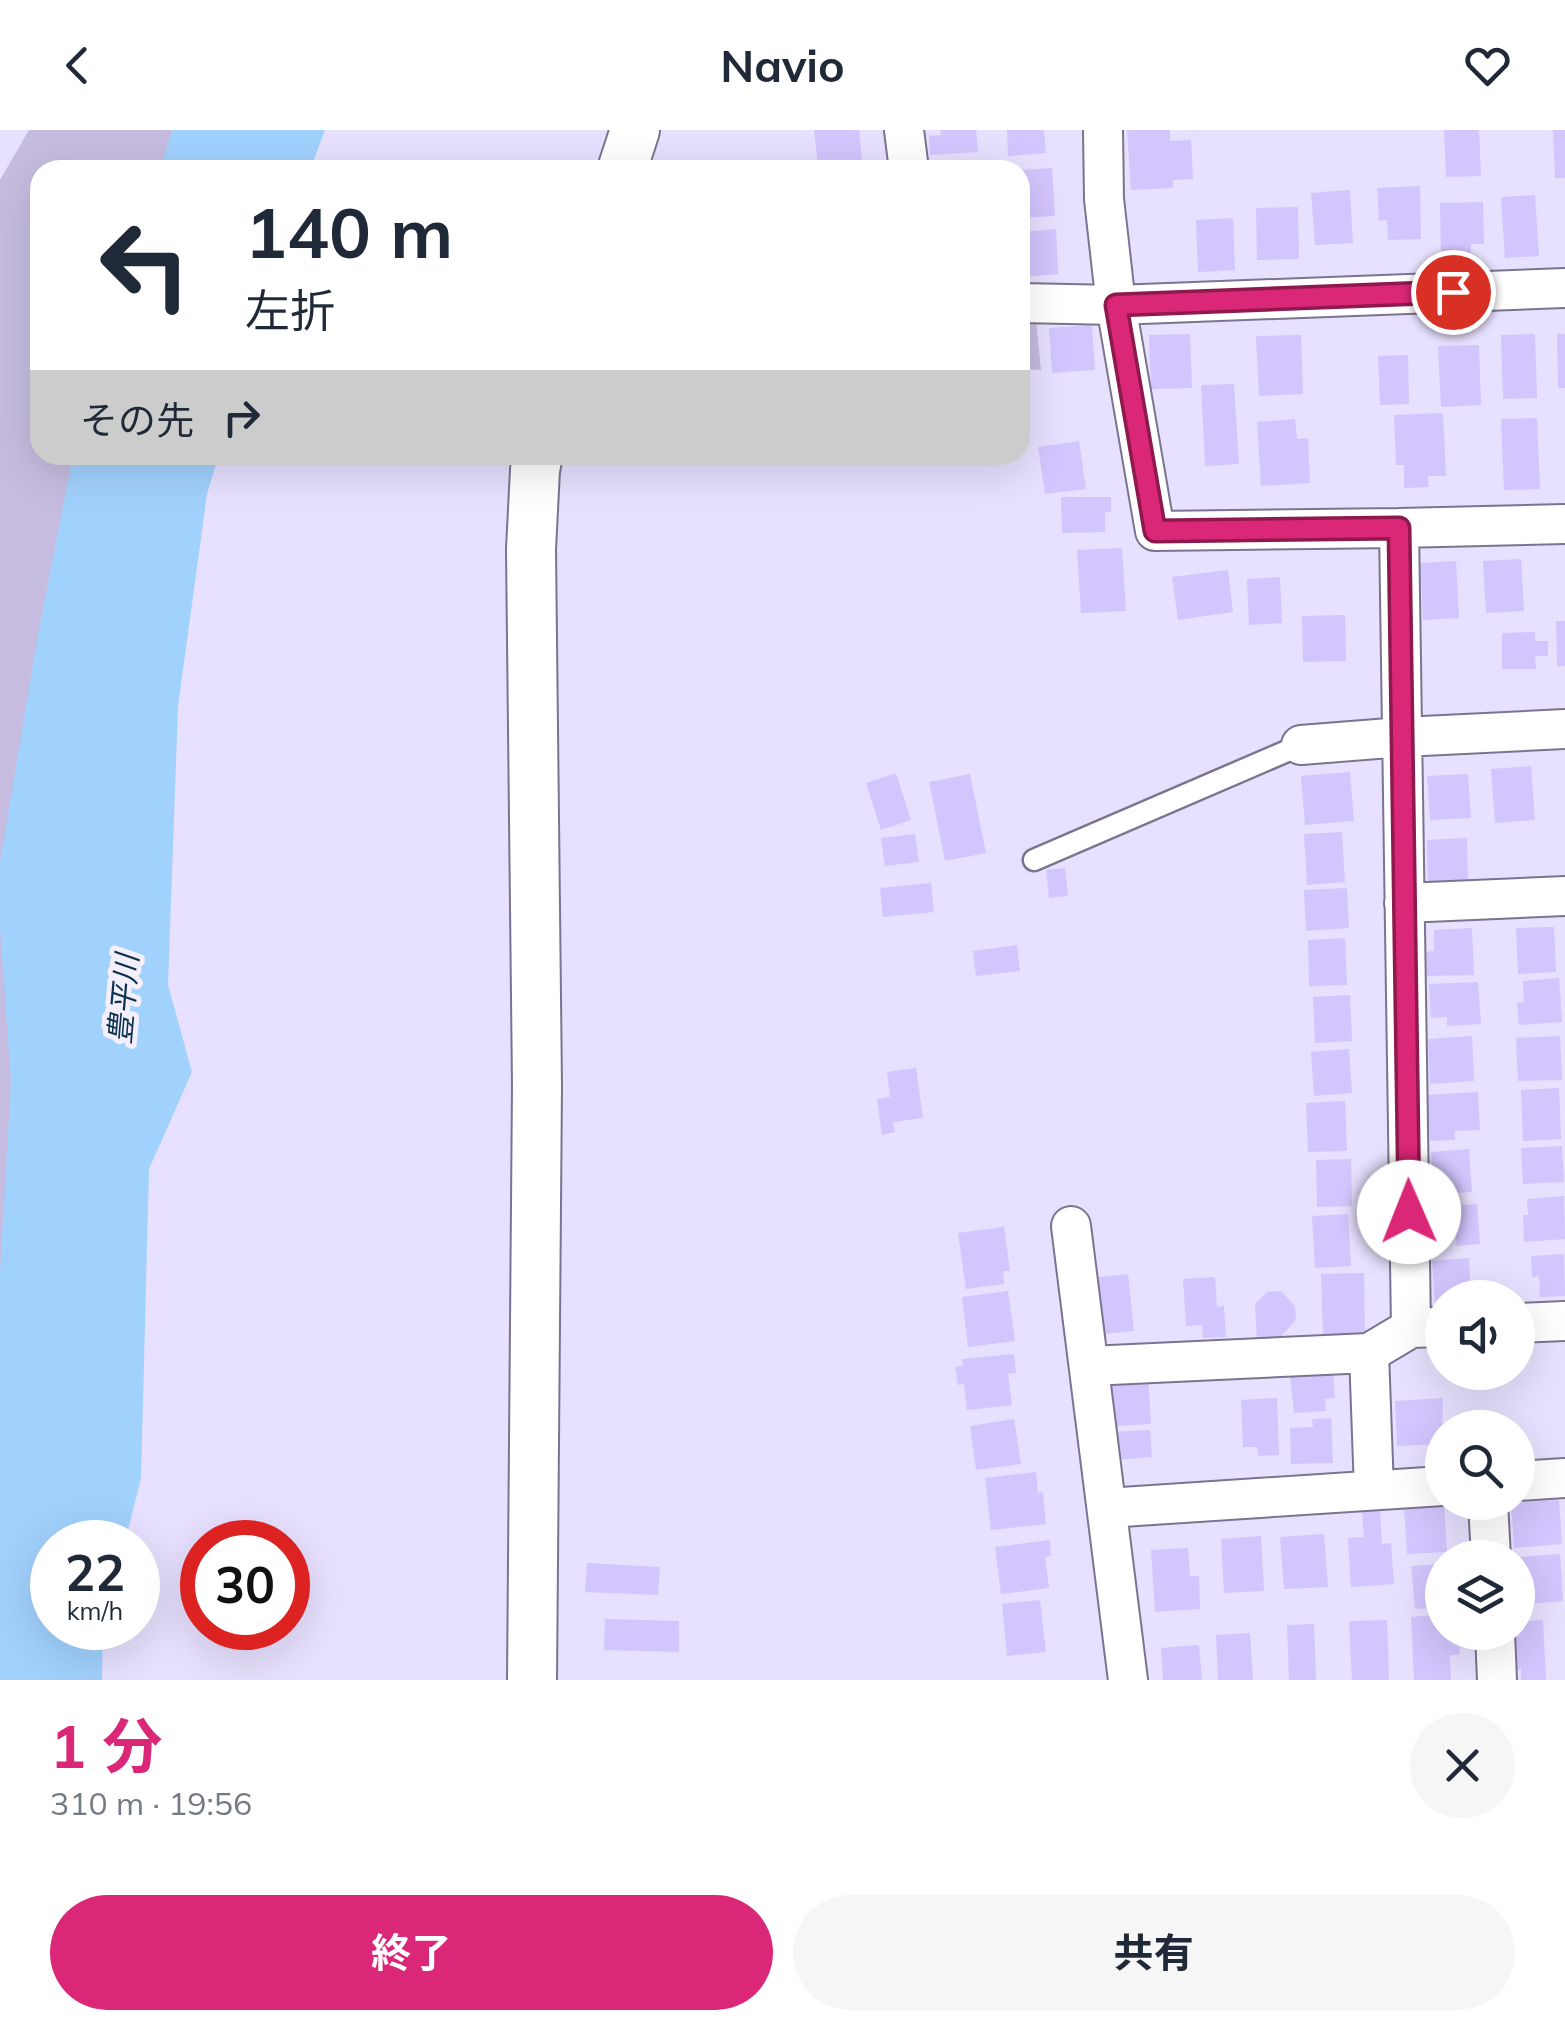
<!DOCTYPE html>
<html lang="ja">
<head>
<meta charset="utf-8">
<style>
  :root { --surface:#fff; --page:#f6f6f7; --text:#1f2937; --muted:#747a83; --accent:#db2777 }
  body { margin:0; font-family:Mulish,"Noto Sans JP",sans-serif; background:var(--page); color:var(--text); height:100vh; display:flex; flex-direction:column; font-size:38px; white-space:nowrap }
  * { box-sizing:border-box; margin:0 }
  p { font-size:32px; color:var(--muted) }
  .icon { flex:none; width:55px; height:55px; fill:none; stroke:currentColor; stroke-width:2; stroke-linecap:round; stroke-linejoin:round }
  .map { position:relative; height:1550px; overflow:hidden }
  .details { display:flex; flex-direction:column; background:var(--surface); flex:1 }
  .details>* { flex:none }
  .banner { position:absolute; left:30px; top:30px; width:1000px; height:305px; border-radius:30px; box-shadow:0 10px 40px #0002; background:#fff; color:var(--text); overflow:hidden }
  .controls { position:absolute; left:1425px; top:1150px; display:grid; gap:20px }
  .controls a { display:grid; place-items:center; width:110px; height:110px; border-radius:50%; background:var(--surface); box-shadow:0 10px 40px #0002; font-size:50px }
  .speed { position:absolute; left:30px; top:1390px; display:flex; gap:20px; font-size:50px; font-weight:700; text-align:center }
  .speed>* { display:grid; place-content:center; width:130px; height:130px; border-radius:50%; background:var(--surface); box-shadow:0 10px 40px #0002; line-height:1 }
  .speed small { font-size:25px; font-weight:400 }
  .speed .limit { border:15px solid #d22; background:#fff; color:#111 }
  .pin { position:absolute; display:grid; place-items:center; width:85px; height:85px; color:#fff; margin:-42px; border:5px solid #fff; border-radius:50%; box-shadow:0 2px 10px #0007 }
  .me { position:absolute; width:110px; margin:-55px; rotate:359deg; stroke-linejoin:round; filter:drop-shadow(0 0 8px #0008) }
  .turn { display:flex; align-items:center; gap:35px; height:210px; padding:0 50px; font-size:45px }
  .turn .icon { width:130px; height:130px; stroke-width:2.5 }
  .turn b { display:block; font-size:70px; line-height:85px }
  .then { display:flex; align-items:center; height:95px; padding:0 50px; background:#0003; gap:20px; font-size:38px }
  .round { display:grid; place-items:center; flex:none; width:105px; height:105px; border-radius:52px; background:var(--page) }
  .headline { display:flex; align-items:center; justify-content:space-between; height:170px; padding:0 50px }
  h1 { font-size:60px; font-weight:700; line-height:75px; color:var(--accent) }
  .cta { display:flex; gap:20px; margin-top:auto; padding:20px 50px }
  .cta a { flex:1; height:115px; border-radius:60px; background:var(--accent); color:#fff; font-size:40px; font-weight:700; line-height:115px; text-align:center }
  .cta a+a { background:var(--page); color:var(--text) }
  header { display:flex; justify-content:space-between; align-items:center; height:130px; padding:0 50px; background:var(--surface); font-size:45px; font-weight:700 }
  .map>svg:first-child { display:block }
  .green { fill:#c5bcdf }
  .water { fill:#a1d1fd }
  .building { fill:#d3c5fd }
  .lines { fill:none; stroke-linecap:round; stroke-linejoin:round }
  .service-casing { stroke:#7b748f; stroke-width:25 }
  .minor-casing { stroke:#7b748f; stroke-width:42 }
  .tertiary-casing { stroke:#7b748f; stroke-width:52 }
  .service { stroke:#fff; stroke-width:20 }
  .minor { stroke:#fff; stroke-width:38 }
  .tertiary { stroke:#fff; stroke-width:48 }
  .route-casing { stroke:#8e194d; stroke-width:25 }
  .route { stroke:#db2777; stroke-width:18 }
  .labels { text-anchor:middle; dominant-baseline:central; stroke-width:10; stroke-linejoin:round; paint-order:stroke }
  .water-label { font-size:30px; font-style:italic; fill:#0d314e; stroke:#f3f0fc }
</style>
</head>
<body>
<header><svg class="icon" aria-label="back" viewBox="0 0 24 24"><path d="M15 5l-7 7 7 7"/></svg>Navio<svg class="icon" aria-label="heart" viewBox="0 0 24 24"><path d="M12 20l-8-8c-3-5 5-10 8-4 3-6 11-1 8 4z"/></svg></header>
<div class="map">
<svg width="1565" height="1550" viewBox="0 0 1565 1550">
  <rect width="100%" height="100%" fill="#e7e0fe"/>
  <path class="green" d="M 29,0 L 192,0 L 182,40 L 40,40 L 40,325 L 115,325 L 0,1295 L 0,50 Z
    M 1036,190 L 1041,240 L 1020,239 L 1020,191 Z"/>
  <path class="water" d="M 172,0 L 325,0 L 310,40 L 160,40 Z
    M 73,325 L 219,325 L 207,364 L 178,576 L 168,855 L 192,942 L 149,1039 L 141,1348 L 125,1412 L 52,1412 L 52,1498 L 103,1498 L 102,1550 L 0,1550 L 0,1141 L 11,952 L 0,797 L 0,732 L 38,504 Z"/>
  <path class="building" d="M 814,0 L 859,0 L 862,32 L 818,36 Z
    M 940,0 L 976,0 L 978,22 L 930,25 L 929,6 L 941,5 Z
    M 1007,0 L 1044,0 L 1046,23 L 1008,26 Z
    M 1127,0 L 1170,0 L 1170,11 L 1191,10 L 1193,49 L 1173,50 L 1173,58 L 1131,60 Z
    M 1444,0 L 1479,0 L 1481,46 L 1446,47 Z
    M 1553,0 L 1565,0 L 1565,48 L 1555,48 Z
    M 975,32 L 976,40 L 935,40 L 935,35 Z
    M 1052,38 L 1055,86 L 1020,88 L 1020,40 Z
    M 1420,56 L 1421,109 L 1388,110 L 1387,90 L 1379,91 L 1377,58 Z
    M 1350,60 L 1353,113 L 1315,115 L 1311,63 Z
    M 1535,65 L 1539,126 L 1505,128 L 1501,67 Z
    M 1483,72 L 1484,114 L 1471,114 L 1471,123 L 1441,124 L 1440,73 Z
    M 1298,77 L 1299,129 L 1257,130 L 1256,78 Z
    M 1233,88 L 1235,140 L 1198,142 L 1196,90 Z
    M 1056,99 L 1058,144 L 1022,147 L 1020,102 Z
    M 1092,195 L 1095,240 L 1052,243 L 1049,198 Z
    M 1190,204 L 1192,258 L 1151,259 L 1149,205 Z
    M 1535,204 L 1537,268 L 1503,269 L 1501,205 Z
    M 1557,204 L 1565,204 L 1565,258 L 1558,258 Z
    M 1301,205 L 1303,264 L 1259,266 L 1256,206 Z
    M 1479,215 L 1481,275 L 1441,277 L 1438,216 Z
    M 1408,225 L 1409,274 L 1380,275 L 1378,226 Z
    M 1234,254 L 1239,334 L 1205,336 L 1201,255 Z
    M 1443,283 L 1446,346 L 1428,346 L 1429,357 L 1404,358 L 1404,335 L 1396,335 L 1394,285 Z
    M 1537,288 L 1540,359 L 1504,360 L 1501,289 Z
    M 1295,289 L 1297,309 L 1308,308 L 1310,353 L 1261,356 L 1257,292 Z
    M 1079,311 L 1086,359 L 1045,364 L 1038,317 Z
    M 1061,367 L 1111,367 L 1111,382 L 1105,382 L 1105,402 L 1062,403 Z
    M 1122,418 L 1126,481 L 1081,483 L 1077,420 Z
    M 1521,429 L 1524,481 L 1486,483 L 1483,431 Z
    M 1456,431 L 1459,488 L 1423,490 L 1420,433 Z
    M 1228,440 L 1233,482 L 1178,490 L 1172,447 Z
    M 1280,447 L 1282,493 L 1249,495 L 1247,449 Z
    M 1345,485 L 1346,531 L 1303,532 L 1302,486 Z
    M 1556,491 L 1565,491 L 1565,536 L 1557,536 Z
    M 1535,502 L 1535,511 L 1548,511 L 1548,526 L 1535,526 L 1536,539 L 1502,539 L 1502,503 Z
    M 1531,636 L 1535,690 L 1495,693 L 1491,639 Z
    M 1350,642 L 1354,691 L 1305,695 L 1301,646 Z
    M 896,643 L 911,690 L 881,700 L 866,653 Z
    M 970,644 L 986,723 L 945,731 L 929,652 Z
    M 1468,644 L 1471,688 L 1430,690 L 1427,646 Z
    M 1342,702 L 1345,752 L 1307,755 L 1304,704 Z
    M 915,704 L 919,732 L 885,736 L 881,708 Z
    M 1467,708 L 1468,755 L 1428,756 L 1427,710 Z
    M 1065,738 L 1068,766 L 1049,768 L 1046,740 Z
    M 931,753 L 934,782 L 883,787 L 880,758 Z
    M 1347,758 L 1349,798 L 1306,801 L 1304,760 Z
    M 1554,797 L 1556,842 L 1518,844 L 1516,798 Z
    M 1472,798 L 1474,845 L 1426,846 L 1425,822 L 1434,821 L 1434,800 Z
    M 1345,808 L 1347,855 L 1309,856 L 1308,810 Z
    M 1017,815 L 1020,841 L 976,846 L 973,821 Z
    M 1559,848 L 1562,892 L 1519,895 L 1517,873 L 1524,872 L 1523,851 Z
    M 1478,852 L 1481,894 L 1447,896 L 1447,887 L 1431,888 L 1429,854 Z
    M 1350,865 L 1352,911 L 1315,913 L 1313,867 Z
    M 1472,906 L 1474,951 L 1430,954 L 1428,909 Z
    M 1560,906 L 1562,950 L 1518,951 L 1516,908 Z
    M 1349,919 L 1352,963 L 1314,966 L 1311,922 Z
    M 916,938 L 923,988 L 893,992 L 895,1002 L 882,1005 L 877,969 L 890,967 L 887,942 Z
    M 1559,958 L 1561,1009 L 1523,1011 L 1521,960 Z
    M 1478,962 L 1480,1000 L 1455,1001 L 1455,1010 L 1430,1011 L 1427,965 Z
    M 1345,971 L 1347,1021 L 1308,1022 L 1306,973 Z
    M 1562,1016 L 1564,1052 L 1523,1054 L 1521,1018 Z
    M 1469,1019 L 1472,1062 L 1434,1065 L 1431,1022 Z
    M 1351,1029 L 1352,1076 L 1317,1077 L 1316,1030 Z
    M 1564,1066 L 1565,1109 L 1524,1112 L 1523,1085 L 1528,1085 L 1527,1069 Z
    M 1477,1074 L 1480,1114 L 1456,1116 L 1455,1100 L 1446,1101 L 1445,1076 Z
    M 1348,1084 L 1351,1136 L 1315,1138 L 1312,1086 Z
    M 1004,1097 L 1010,1141 L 1003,1141 L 1004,1154 L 966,1159 L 958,1103 Z
    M 1564,1124 L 1565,1166 L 1540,1167 L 1539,1146 L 1532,1147 L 1531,1126 Z
    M 1469,1128 L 1471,1168 L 1442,1168 L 1442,1174 L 1435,1175 L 1432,1131 Z
    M 1364,1143 L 1365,1204 L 1323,1206 L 1321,1144 Z
    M 1128,1144 L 1134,1201 L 1096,1205 L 1091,1148 Z
    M 1215,1147 L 1217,1177 L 1224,1176 L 1226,1207 L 1203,1208 L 1202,1195 L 1186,1196 L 1183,1149 Z
    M 1008,1161 L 1015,1211 L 968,1217 L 962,1167 Z
    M 1281,1161 L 1295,1176 L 1296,1190 L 1282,1205 L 1283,1211 L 1257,1212 L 1255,1174 L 1267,1162 Z
    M 1014,1224 L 1016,1243 L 1008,1244 L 1012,1275 L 967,1280 L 964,1254 L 958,1255 L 955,1237 L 963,1236 L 962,1229 Z
    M 1333,1241 L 1335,1268 L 1325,1269 L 1326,1281 L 1294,1283 L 1290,1245 Z
    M 1148,1243 L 1151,1294 L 1115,1296 L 1114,1280 L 1105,1281 L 1103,1245 Z
    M 1277,1268 L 1279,1325 L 1258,1326 L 1257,1317 L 1243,1317 L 1241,1270 Z
    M 1443,1268 L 1442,1314 L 1397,1316 L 1395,1271 Z
    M 1331,1288 L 1333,1333 L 1291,1334 L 1290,1298 L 1313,1297 L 1312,1289 Z
    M 1014,1289 L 1021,1334 L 976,1340 L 970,1296 Z
    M 1150,1300 L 1152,1327 L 1115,1330 L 1114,1302 Z
    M 1036,1342 L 1038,1363 L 1043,1362 L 1046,1394 L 991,1400 L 985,1348 Z
    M 1559,1370 L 1562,1414 L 1514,1418 L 1511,1373 Z
    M 1444,1374 L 1447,1422 L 1407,1424 L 1404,1376 Z
    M 1380,1381 L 1382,1414 L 1391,1413 L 1394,1454 L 1351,1457 L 1348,1408 L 1364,1407 L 1362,1382 Z
    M 1324,1404 L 1328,1457 L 1284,1459 L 1280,1407 Z
    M 1261,1406 L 1264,1461 L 1224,1463 L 1221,1409 Z
    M 1050,1410 L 1051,1426 L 1045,1427 L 1049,1458 L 1001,1464 L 995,1417 Z
    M 1188,1418 L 1190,1446 L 1199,1446 L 1200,1479 L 1155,1482 L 1151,1420 Z
    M 1560,1424 L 1563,1471 L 1518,1475 L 1518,1427 Z
    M 587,1433 L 660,1437 L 658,1465 L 585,1462 Z
    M 1442,1434 L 1442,1477 L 1415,1479 L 1411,1436 Z
    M 1040,1470 L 1046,1522 L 1007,1526 L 1002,1474 Z
    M 1442,1484 L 1442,1502 L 1458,1502 L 1460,1525 L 1450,1525 L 1451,1550 L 1414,1550 L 1411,1487 Z
    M 605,1489 L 679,1491 L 679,1522 L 604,1520 Z
    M 1387,1490 L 1389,1550 L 1352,1550 L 1349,1491 Z
    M 1543,1490 L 1546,1550 L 1521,1550 L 1521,1539 L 1512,1540 L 1510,1502 L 1518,1502 L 1518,1492 Z
    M 1314,1494 L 1316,1550 L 1289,1550 L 1287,1495 Z
    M 1250,1503 L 1253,1550 L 1218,1550 L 1216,1505 Z
    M 1199,1515 L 1202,1550 L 1163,1550 L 1161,1518 Z"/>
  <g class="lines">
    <g class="service-casing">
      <path id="service" d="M 1034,730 L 1301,615"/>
    </g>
    <g class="minor-casing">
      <path id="minor" d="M 904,0 L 909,40
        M 1103,0 L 1104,69 L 1116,175 L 1155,401 L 1399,398
        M 1020,173 L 1116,175 L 1565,158
        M 1301,615 L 1402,607 L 1565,599
        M 1404,773 L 1565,766
        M 1071,1096 L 1128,1550
        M 1518,1193 L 1565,1191
        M 1442,1197 L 1411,1198 L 1399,398 L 1565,394
        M 1369,1223 L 1374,1360
        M 1089,1236 L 1369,1223 L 1411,1198
        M 1518,1351 L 1565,1348
        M 1488,1372 L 1491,1428
        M 1107,1378 L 1442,1356
        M 1495,1502 L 1497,1550"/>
    </g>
    <g class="tertiary-casing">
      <path id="tertiary" d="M 622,40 L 635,0
        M 532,1550 L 537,956 L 531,419 L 535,340 L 538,325"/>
    </g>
    <use href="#service" class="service"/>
    <use href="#minor" class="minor"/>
    <use href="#tertiary" class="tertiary"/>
  </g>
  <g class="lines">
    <g class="route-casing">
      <path id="route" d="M 1409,1082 L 1399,398 L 1155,401 L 1116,175 L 1453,162"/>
    </g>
    <use href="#route" class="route"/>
  </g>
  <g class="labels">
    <g class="water-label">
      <text transform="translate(123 869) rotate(-85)">豊平川</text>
    </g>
  </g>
</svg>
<div class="controls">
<a><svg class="icon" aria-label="sound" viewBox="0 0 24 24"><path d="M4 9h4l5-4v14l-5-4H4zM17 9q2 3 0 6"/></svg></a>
<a><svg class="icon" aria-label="search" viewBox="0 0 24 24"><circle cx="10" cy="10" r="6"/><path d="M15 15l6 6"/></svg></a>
<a><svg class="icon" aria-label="layers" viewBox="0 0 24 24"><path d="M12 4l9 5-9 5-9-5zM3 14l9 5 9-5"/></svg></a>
</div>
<div class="speed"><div>22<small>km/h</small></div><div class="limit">30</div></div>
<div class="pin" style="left:1453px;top:162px;background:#d93025"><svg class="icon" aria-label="arrive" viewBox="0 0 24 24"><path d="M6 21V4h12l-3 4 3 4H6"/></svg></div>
<svg class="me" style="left:1409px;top:1082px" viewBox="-20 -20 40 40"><circle r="19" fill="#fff"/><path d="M0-13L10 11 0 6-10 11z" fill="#db2777"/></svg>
<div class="banner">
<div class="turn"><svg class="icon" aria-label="left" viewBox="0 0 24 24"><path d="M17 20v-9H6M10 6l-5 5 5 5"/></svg><div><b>140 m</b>左折</div></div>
<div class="then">その先<svg class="icon" aria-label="right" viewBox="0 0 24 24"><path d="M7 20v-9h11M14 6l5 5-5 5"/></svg></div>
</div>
</div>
<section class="details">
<div class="headline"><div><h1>1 分</h1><p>310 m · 19:56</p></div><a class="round"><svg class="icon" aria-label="close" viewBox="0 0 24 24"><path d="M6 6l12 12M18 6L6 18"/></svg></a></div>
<div class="cta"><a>終了</a><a>共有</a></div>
</section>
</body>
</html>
